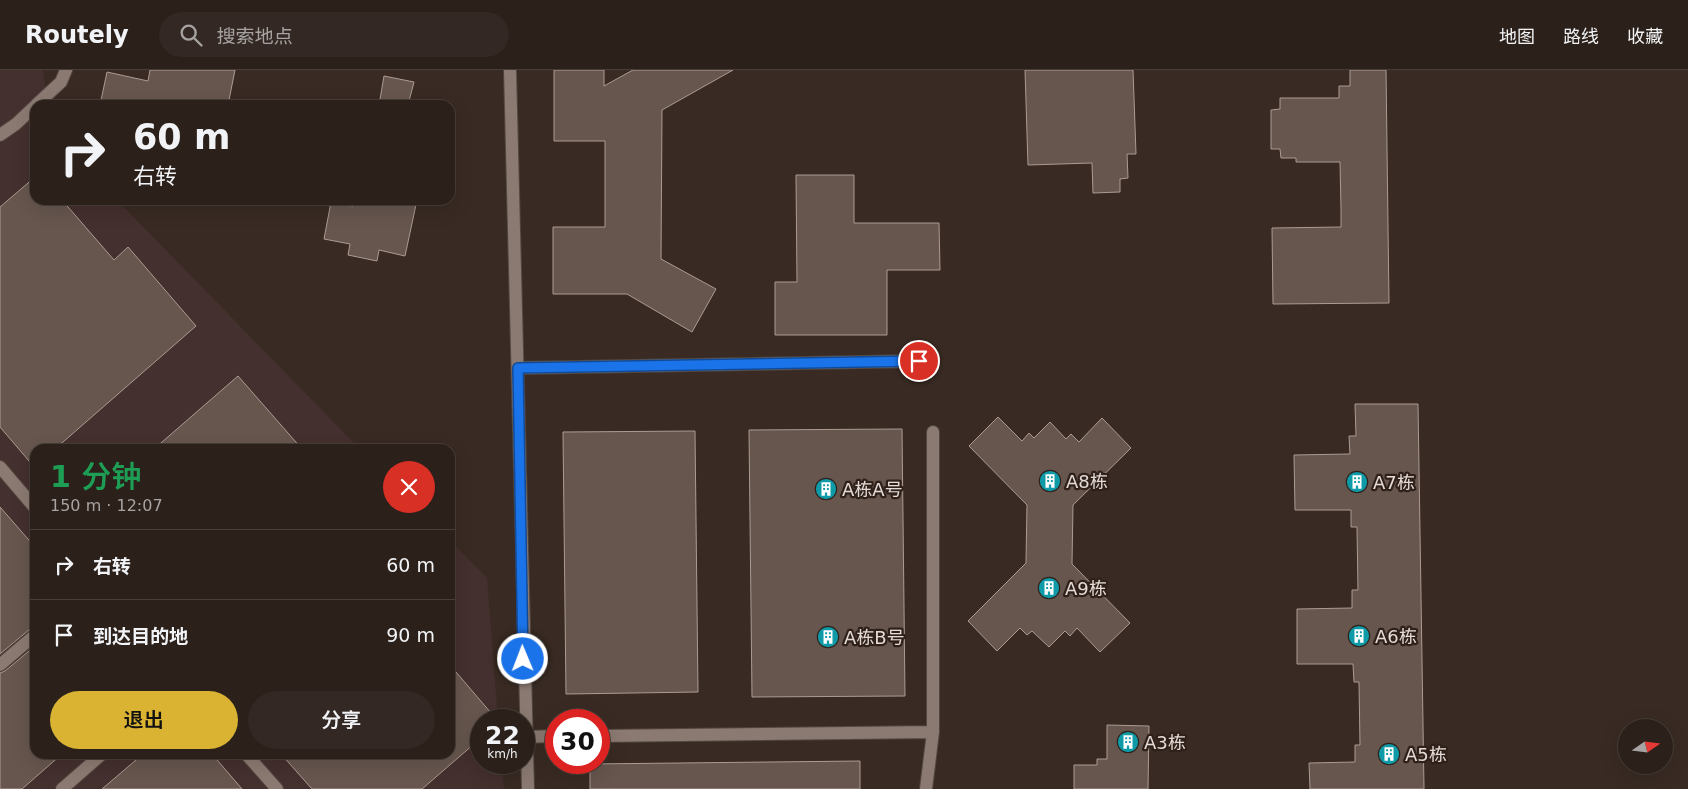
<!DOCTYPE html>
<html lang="zh">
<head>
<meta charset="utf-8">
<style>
  :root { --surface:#2b201a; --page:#332823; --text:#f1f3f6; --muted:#a6a3a2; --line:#473e39; --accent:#dab333 }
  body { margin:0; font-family:"DejaVu Sans","Noto Sans SC",sans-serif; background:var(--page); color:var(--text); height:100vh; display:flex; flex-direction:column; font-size:19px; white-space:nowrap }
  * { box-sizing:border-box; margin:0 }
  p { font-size:16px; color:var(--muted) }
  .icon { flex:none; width:28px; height:28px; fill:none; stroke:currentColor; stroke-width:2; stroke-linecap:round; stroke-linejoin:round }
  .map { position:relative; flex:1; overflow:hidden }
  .side { position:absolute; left:30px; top:374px; width:425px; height:315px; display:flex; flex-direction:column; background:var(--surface); border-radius:15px; box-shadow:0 5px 20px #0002,0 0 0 1px var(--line) }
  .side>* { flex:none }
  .guide { position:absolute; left:30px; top:30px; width:425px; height:105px; border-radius:15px; box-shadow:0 5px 20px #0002,0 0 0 1px var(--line); background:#2b201a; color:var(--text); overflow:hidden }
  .needle { width:32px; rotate:76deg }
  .controls { position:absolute; left:1618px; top:649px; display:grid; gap:10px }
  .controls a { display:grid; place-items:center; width:55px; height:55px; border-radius:50%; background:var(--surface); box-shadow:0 5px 20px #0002,0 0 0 1px var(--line); font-size:25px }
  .speed { position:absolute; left:470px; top:639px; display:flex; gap:10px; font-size:25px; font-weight:700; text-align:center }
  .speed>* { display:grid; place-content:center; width:65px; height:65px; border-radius:50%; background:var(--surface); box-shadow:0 5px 20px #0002,0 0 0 1px var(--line); line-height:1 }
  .speed small { font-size:12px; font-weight:400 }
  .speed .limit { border:8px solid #d22; background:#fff; color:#111 }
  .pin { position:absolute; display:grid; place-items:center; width:42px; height:42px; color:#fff; margin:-21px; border:2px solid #fff; border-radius:50%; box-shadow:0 1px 5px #0007 }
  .me { position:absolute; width:55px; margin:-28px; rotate:359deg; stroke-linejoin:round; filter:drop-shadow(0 0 4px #0008) }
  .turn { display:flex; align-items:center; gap:18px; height:105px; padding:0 20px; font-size:22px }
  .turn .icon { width:65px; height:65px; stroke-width:2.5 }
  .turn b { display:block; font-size:35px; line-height:42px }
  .round { display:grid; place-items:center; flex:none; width:52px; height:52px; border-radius:26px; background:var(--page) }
  .head { display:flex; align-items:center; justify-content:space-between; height:85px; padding:0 20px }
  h1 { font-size:30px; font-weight:600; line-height:38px; color:#1e9e55 }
  .action { display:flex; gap:10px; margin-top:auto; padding:10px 20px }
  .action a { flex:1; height:58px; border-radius:30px; background:var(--accent); color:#111; font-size:20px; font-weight:600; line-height:58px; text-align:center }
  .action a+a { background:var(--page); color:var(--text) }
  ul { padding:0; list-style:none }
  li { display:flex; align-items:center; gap:15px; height:70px; padding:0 20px; border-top:1px solid var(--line) }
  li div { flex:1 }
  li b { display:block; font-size:19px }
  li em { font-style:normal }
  header { display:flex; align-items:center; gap:30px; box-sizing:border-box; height:70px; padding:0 25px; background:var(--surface); border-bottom:1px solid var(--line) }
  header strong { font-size:24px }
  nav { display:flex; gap:28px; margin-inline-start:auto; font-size:18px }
  .search { width:350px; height:45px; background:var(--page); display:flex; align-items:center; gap:12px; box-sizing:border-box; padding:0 18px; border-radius:28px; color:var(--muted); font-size:19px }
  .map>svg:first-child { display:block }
  .industrial { fill:#44302e }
  .building { fill:#66564e; stroke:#ad9b92 }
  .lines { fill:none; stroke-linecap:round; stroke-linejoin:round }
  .minor-casing { stroke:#534741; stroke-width:14 }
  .minor { stroke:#8b7a71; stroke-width:12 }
  .route-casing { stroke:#114b97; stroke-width:12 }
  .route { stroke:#1a73e8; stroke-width:9 }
  .labels { text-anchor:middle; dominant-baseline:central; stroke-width:4.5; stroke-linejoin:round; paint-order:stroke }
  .poi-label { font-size:18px; fill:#e4dad6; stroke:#2f211a; text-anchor:start }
</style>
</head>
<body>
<header>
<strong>Routely</strong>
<div class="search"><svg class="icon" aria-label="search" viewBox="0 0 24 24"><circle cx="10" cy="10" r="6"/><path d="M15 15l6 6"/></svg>搜索地点</div>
<nav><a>地图</a><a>路线</a><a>收藏</a></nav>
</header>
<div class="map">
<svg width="1688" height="719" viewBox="0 0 1688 719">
  <rect width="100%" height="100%" fill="#392b23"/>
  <path class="industrial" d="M 0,0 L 43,0 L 47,35 L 35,35 L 35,130 L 117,130 L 360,379 L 35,379 L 35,684 L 450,684 L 450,470 L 487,508 L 498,650 L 481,650 L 481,692 L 501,693 L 504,719 L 0,719 Z"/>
  <path class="building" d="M 150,0 L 235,0 L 228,35 L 100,35 L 107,2 L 148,11 Z
    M 554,0 L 604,0 L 604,16 L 633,0 L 733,0 L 662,40 L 661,189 L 716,219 L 692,262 L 627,224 L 553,224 L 553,157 L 605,157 L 605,71 L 554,71 Z
    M 1025,0 L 1133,0 L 1136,84 L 1127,84 L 1128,108 L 1120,109 L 1120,122 L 1093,123 L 1092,93 L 1028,95 Z
    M 1350,0 L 1386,0 L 1389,233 L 1273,234 L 1272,158 L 1341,157 L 1341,139 L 1340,92 L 1296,92 L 1296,88 L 1281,88 L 1280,79 L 1271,79 L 1271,40 L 1280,39 L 1280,28 L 1339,28 L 1339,16 L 1350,16 Z
    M 384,6 L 414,12 L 408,35 L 379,35 Z
    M 796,105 L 854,105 L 854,153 L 939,153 L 940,200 L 887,200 L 887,265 L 775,265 L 775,212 L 797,212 Z
    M 35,107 L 35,130 L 62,130 L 114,190 L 128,177 L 196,256 L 55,379 L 35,379 L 35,398 L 0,357 L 0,137 Z
    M 354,130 L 417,130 L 405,186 L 379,180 L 377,191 L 348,185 L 350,174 L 324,169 L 331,132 L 353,136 Z
    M 238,306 L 302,379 L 154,379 Z
    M 1355,334 L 1418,334 L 1424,719 L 1310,719 L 1309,693 L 1355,692 L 1355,675 L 1360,675 L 1359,612 L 1354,612 L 1353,594 L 1297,594 L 1297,539 L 1352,538 L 1352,520 L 1358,520 L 1357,457 L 1351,457 L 1351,440 L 1295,440 L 1294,385 L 1350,384 L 1349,366 L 1356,366 Z
    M 998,347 L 1022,371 L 1029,363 L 1034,368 L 1050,352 L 1066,369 L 1071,364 L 1079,372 L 1102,348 L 1131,378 L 1073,435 L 1072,494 L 1130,553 L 1100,582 L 1077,558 L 1070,566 L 1065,561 L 1049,577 L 1032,561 L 1027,565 L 1020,558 L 997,581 L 968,551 L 1026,493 L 1027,435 L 969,376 Z
    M 902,359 L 905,626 L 752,627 L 749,360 Z
    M 695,361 L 698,622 L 566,624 L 563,362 Z
    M 0,437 L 35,477 L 35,557 L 30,559 L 0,584 Z
    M 35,576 L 35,684 L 62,684 L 22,719 L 0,719 L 0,603 L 5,601 Z
    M 450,595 L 497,650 L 481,650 L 481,668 L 422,719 L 312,719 L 281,684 L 450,684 Z
    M 1107,655 L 1149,656 L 1148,719 L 1074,719 L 1074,695 L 1097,695 L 1097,689 L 1107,689 Z
    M 143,684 L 212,684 L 242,719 L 102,719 Z
    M 860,691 L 860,719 L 590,719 L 590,694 Z"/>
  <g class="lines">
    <g class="minor-casing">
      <path id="minor" d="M 510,0 L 528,719
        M 36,35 L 61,12 L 66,0
        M 0,65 L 16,54 L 35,36
        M 518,298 L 919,291
        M 0,397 L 35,438
        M 0,595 L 35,565
        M 599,666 L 933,662
        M 525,667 L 556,666
        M 246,684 L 277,719
        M 62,719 L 102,684
        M 926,719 L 933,662 L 933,362"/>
    </g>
    <use href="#minor" class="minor"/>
  </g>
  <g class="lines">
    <g class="route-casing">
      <path id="route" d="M 523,589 L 518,298 L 919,291"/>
    </g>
    <use href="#route" class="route"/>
  </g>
  <defs>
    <g id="building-disc" transform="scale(1.125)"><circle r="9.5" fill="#0f9aa8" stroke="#2f211a"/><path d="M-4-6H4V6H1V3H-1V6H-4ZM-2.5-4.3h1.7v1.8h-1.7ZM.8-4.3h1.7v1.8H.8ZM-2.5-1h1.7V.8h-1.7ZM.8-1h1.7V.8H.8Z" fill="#fff"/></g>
  </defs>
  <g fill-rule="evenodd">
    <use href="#building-disc" x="1050" y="411"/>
    <use href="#building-disc" x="1357" y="412"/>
    <use href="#building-disc" x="826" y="419"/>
    <use href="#building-disc" x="1049" y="518"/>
    <use href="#building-disc" x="1359" y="566"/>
    <use href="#building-disc" x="828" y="567"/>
    <use href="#building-disc" x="1128" y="672"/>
    <use href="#building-disc" x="1389" y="684"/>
  </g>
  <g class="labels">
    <g class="poi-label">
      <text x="1066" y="411">A8栋</text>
      <text x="1373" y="412">A7栋</text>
      <text x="842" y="419">A栋A号</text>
      <text x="1065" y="518">A9栋</text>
      <text x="1375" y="566">A6栋</text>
      <text x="844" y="567">A栋B号</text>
      <text x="1144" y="672">A3栋</text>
      <text x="1405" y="684">A5栋</text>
    </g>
  </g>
</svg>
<div class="controls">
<a><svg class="needle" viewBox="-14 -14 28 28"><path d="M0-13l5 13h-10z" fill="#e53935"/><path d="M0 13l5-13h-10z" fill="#a6a3a2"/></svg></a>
</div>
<div class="speed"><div>22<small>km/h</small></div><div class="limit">30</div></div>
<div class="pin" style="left:919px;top:291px;background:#d93025"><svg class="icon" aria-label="arrive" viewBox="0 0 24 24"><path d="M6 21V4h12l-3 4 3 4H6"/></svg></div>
<svg class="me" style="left:523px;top:589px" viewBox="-20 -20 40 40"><circle r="17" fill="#1a73e8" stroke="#fff" stroke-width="3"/><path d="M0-11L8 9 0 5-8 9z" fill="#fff"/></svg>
<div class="guide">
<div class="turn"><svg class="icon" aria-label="right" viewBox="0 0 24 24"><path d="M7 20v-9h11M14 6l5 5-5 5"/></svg><div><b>60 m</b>右转</div></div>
</div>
<section class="side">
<div class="head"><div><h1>1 分钟</h1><p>150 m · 12:07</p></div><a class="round" style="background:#d93025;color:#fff"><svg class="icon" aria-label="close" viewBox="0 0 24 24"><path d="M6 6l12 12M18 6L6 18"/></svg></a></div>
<ul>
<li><svg class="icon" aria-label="right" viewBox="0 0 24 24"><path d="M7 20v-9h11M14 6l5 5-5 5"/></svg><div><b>右转</b></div><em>60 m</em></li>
<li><svg class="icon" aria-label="arrive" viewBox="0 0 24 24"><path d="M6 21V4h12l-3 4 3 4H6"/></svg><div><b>到达目的地</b></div><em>90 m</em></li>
</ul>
<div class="action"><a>退出</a><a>分享</a></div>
</section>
</div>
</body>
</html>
